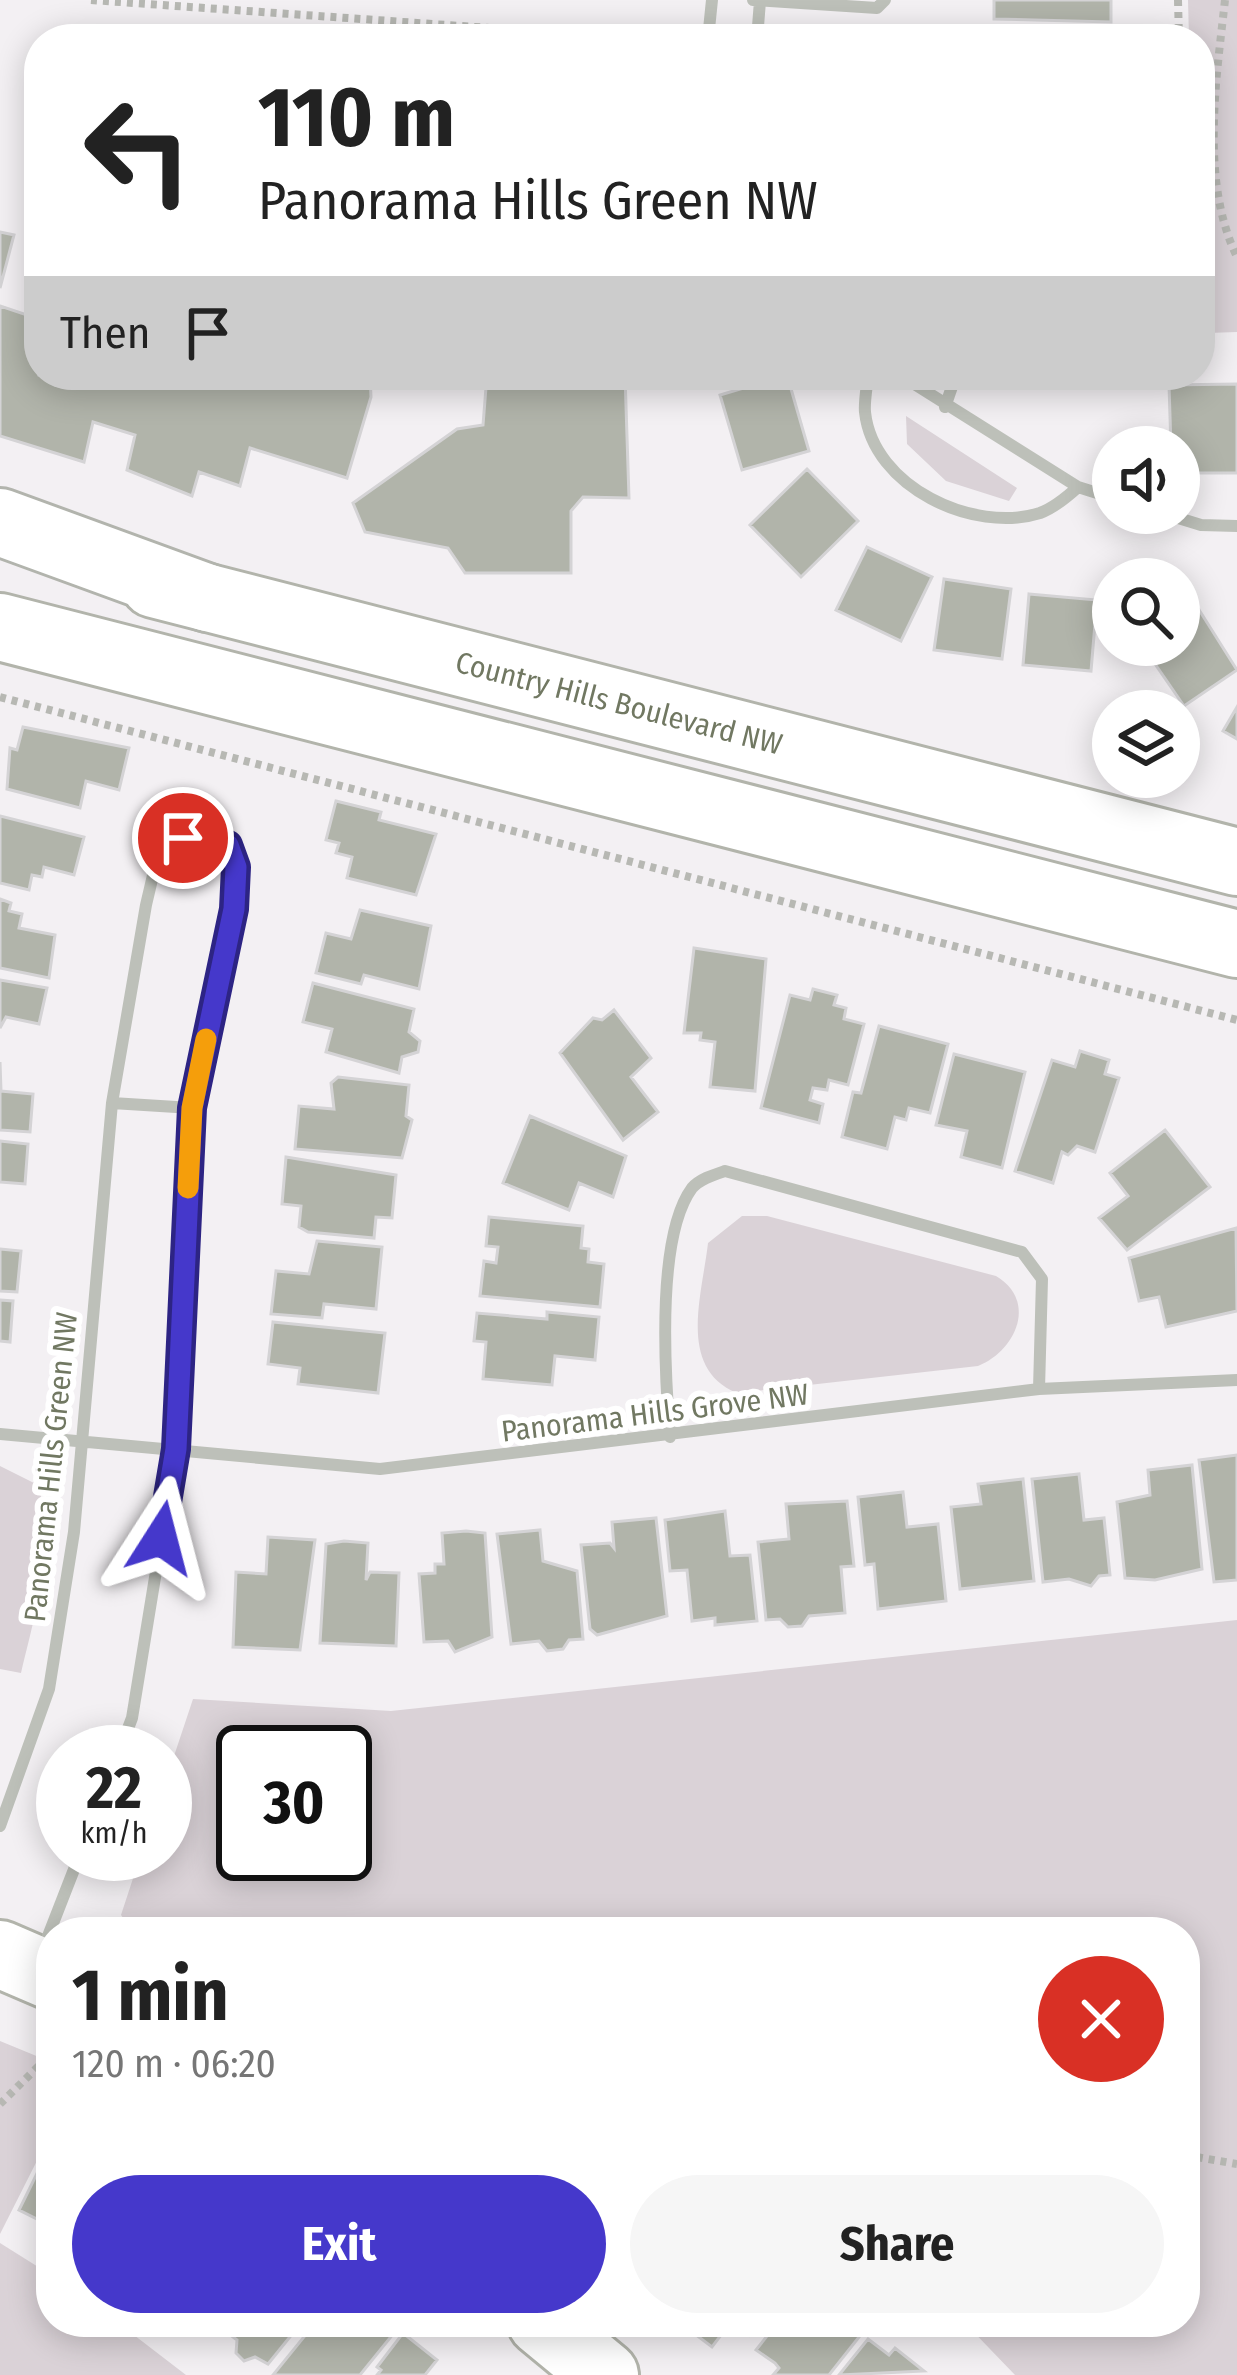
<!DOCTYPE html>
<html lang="en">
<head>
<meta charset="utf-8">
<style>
  :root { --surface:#fff; --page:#f6f6f6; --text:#222; --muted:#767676; --accent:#4538cb }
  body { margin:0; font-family:"Fira Sans Condensed",sans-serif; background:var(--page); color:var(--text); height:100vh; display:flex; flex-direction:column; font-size:45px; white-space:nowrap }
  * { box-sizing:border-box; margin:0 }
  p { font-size:39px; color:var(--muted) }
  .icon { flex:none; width:66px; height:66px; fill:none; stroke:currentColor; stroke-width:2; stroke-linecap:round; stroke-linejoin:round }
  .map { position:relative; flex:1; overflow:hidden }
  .drawer { position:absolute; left:36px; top:1917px; width:1164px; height:420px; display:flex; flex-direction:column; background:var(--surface); border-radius:48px; box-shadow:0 6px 30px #0003 }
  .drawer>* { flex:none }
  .guide { position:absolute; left:24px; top:24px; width:1191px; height:366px; border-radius:48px; box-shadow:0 6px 30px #0003; background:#fff; color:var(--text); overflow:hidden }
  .tools { position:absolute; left:1092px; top:426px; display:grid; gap:24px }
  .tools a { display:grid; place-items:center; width:108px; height:108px; border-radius:50%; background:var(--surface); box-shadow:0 6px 30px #0003; font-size:60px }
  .speed { position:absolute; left:36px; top:1725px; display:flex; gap:24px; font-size:60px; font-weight:700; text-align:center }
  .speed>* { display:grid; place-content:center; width:156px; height:156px; border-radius:50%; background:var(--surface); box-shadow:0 6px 30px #0003; line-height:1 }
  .speed small { font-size:30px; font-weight:400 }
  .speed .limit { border:6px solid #111; border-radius:18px; background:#fff; color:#111 }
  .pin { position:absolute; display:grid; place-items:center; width:102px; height:102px; color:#fff; margin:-51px; border:6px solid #fff; border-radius:50%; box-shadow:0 3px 12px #0007 }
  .me { position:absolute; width:132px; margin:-66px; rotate:9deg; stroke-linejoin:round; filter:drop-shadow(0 0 9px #0008) }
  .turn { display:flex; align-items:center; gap:42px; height:252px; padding:0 36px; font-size:54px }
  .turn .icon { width:156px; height:156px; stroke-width:2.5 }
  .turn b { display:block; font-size:84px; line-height:102px }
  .then { display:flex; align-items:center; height:114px; padding:0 36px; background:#0003; gap:24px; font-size:45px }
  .round { display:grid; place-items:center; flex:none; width:126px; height:126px; border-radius:63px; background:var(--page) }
  .summary { display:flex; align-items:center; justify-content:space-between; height:204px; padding:0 36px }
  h1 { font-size:72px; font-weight:700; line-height:90px }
  .action { display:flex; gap:24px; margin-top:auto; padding:24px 36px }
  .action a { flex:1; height:138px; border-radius:72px; background:var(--accent); color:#fff; font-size:48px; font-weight:700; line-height:138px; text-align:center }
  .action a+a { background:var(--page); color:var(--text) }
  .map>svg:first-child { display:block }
  .green { fill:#dad2d7; fill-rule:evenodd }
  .building { fill:#b1b4aa; stroke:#d4d3d5; stroke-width:3 }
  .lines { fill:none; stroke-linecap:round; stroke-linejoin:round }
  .secondary-casing { stroke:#b2b4ab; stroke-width:72 }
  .primary-casing { stroke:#b2b4ad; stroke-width:72 }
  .path { stroke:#b7b8b3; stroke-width:8; stroke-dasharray:6 6; stroke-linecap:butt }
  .street { stroke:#bdc0b9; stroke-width:12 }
  .secondary { stroke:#fff; stroke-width:66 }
  .primary { stroke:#fff; stroke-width:66 }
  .route-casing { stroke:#2d2484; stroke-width:30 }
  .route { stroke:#4538cb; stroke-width:21 }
  .slow { stroke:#f59e0b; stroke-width:21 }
  .labels { text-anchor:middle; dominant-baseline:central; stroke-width:12; stroke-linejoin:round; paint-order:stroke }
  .street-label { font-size:30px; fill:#717862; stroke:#fff }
</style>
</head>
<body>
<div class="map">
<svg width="1237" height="2375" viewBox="0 0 1237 2375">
  <rect width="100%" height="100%" fill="#f3f0f3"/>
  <path class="green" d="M 1188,0 L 1237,0 L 1237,332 L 1208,333 L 1200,211 L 1200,39 L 1189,39 Z
    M 906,416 L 1017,488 L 1009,501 L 946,481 L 907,444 Z
    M 742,1216 L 767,1216 L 996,1276 C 1038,1301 1016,1351 978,1366 L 737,1393 C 677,1368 702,1296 708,1243 Z
    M 0,1466 L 38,1485 C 56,1543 35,1615 21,1673 L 0,1669 Z
    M 1237,1620 L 1237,2375 L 1015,2375 L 964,2322 L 1185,2322 L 1185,1932 L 133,1932 L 121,1915 L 141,1854 L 165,1854 L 165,1783 L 193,1699 L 391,1711 ZM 243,1752 L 345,1752 L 345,1854 L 243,1854 Z
    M 0,2041 L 51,2062 L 51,2133 L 0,2234 Z
    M 0,2243 L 51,2275 L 51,2322 L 117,2322 L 186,2375 L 0,2375 Z"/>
  <path class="building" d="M 994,0 L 1111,0 L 1111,22 L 994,19 Z
    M 0,232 L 14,235 L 0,288 Z
    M 0,306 L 39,319 L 39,375 L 370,375 L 371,397 L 347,478 L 250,448 L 240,486 L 199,472 L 192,496 L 127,470 L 135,435 L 93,422 L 84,462 L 0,436 Z
    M 487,375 L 625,375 L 629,498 L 583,497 L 571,511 L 571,573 L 465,573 L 448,548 L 365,532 L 353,503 L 457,429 L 483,425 Z
    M 787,375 L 809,451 L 742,470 L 720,395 Z
    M 1054,375 L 1138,375 L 1137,387 L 1054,381 Z
    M 1237,384 L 1237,473 L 1179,473 L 1179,447 L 1171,447 L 1169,385 Z
    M 807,469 L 858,521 L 801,577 L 750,525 Z
    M 867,547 L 932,577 L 901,641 L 836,610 Z
    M 944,579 L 1011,589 L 1002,659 L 934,650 Z
    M 1029,594 L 1097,600 L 1091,671 L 1023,665 Z
    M 1196,605 L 1237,670 L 1184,706 L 1142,645 L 1179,645 L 1179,617 Z
    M 1237,707 L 1237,739 L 1223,731 Z
    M 23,727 L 129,748 L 119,790 L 86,781 L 80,808 L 7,789 L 10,748 L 17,750 Z
    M 336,801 L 381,812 L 379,820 L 436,834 L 416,895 L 347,878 L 352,857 L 336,853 L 339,843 L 326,840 Z
    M 0,816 L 84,837 L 74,875 L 44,867 L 42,877 L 32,875 L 29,890 L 0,883 Z
    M 0,899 L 11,903 L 9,911 L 22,914 L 19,928 L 55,935 L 49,978 L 0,968 Z
    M 360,910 L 431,926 L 419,989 L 364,975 L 361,984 L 316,973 L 326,933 L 351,939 Z
    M 694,948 L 766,959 L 755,1091 L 710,1087 L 715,1042 L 700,1040 L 701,1033 L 684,1033 Z
    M 0,980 L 47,988 L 39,1024 L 6,1017 L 0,1028 Z
    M 313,983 L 414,1009 L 409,1032 L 420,1041 L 418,1052 L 402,1057 L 399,1073 L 326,1052 L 332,1029 L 303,1022 Z
    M 813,989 L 837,995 L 834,1005 L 846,1008 L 844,1019 L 864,1024 L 848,1085 L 829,1080 L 827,1090 L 813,1088 L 810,1100 L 823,1104 L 819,1123 L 761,1108 L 790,995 L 810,1000 Z
    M 614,1010 L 651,1058 L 631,1077 L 658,1112 L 623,1140 L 560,1053 L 593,1018 L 602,1020 Z
    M 879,1026 L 948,1044 L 930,1113 L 909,1108 L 906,1120 L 895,1117 L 887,1149 L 842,1137 L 853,1092 L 861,1093 Z
    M 1080,1051 L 1109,1060 L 1105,1074 L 1119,1078 L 1095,1152 L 1077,1146 L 1068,1155 L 1062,1152 L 1053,1183 L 1015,1171 L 1052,1060 L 1075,1067 Z
    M 954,1054 L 1025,1072 L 1002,1168 L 961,1157 L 967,1131 L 936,1125 Z
    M 0,1062 L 1,1091 L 33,1094 L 30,1132 L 0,1130 Z
    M 338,1077 L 409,1085 L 406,1116 L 412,1120 L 402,1158 L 295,1149 L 299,1106 L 334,1109 L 331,1083 Z
    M 530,1116 L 626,1156 L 613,1197 L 579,1183 L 569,1210 L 503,1183 Z
    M 1165,1130 L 1210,1187 L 1127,1250 L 1099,1218 L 1128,1196 L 1110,1173 Z
    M 0,1141 L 28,1144 L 25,1184 L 0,1182 Z
    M 286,1157 L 396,1175 L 392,1218 L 376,1217 L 374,1238 L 308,1232 L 299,1227 L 301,1206 L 282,1204 Z
    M 489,1217 L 583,1226 L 581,1248 L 589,1249 L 588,1262 L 604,1264 L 600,1307 L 480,1296 L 484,1261 L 496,1263 L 498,1247 L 486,1246 Z
    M 1236,1228 L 1237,1311 L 1166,1327 L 1159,1297 L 1139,1301 L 1129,1258 Z
    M 317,1241 L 382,1247 L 376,1309 L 324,1304 L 322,1318 L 271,1314 L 276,1271 L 309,1274 Z
    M 0,1249 L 21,1251 L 17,1292 L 0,1291 Z
    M 0,1300 L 13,1301 L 10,1342 L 0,1341 Z
    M 547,1312 L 599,1317 L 595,1360 L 555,1356 L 552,1385 L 483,1379 L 486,1342 L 474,1341 L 477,1313 L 547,1319 Z
    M 273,1322 L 385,1333 L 378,1393 L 298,1384 L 300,1368 L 268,1364 Z
    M 1237,1455 L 1237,1580 L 1214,1582 L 1199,1460 Z
    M 1192,1465 L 1202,1569 L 1155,1580 L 1125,1578 L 1117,1502 L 1150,1495 L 1148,1470 Z
    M 1079,1474 L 1084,1520 L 1104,1518 L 1110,1575 L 1099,1576 L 1091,1586 L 1069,1579 L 1043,1582 L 1032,1479 Z
    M 1023,1479 L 1034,1581 L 960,1589 L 951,1507 L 981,1504 L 978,1484 Z
    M 903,1492 L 907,1527 L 938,1524 L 946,1601 L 878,1609 L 874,1564 L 865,1565 L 858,1497 Z
    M 847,1501 L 854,1566 L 841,1567 L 845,1613 L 809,1616 L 802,1626 L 788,1627 L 780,1619 L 766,1620 L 758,1542 L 789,1539 L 786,1504 Z
    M 725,1511 L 730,1556 L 750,1555 L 757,1621 L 715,1625 L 715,1618 L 692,1621 L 687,1570 L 670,1571 L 665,1520 Z
    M 656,1518 L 667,1616 L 597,1635 L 590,1629 L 581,1545 L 610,1543 L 614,1548 L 612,1522 Z
    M 540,1530 L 543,1561 L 577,1571 L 583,1639 L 569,1640 L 563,1649 L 547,1651 L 539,1641 L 511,1644 L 497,1534 Z
    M 466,1531 L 485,1533 L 492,1637 L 455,1652 L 448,1641 L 424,1642 L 419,1574 L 435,1573 L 435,1564 L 444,1564 L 442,1533 Z
    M 268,1537 L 315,1540 L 300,1650 L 233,1647 L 236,1572 L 266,1574 Z
    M 344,1541 L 368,1543 L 366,1580 L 370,1572 L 399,1573 L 396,1646 L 320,1643 L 326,1544 Z
    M 51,2145 L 51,2226 L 19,2210 Z
    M 224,2322 L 302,2322 L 268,2364 L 255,2357 L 244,2361 L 236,2353 L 237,2340 L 220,2327 Z
    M 316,2322 L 329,2332 L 336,2324 L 342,2329 L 348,2322 L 380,2322 L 394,2333 L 360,2375 L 273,2375 Z
    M 679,2322 L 731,2322 L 712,2347 Z
    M 733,2322 L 759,2322 L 749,2335 Z
    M 778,2322 L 850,2322 L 863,2332 L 829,2375 L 773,2375 L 779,2368 L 775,2363 L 756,2350 Z
    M 403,2333 L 437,2360 L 425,2375 L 377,2375 L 381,2370 L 377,2367 Z
    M 868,2339 L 889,2355 L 895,2348 L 924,2371 L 839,2375 Z"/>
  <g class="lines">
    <g class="secondary-casing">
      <g id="secondary">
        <path id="s1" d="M 154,584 L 1237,862"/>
        <path d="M 0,627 L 1237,944"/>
        <path d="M 0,1954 L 51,1976"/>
        <path d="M 541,2322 L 605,2375"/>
      </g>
    </g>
    <g class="primary-casing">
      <path id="primary" d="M 0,522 L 208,598"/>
    </g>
    <path class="path" d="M 91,0 L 646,39
      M 1178,0 L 1179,39
      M 1225,0 C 1216,82 1200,180 1237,257
      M 1030,39 L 1144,39
      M 0,697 L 1237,1020
      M 157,1932 L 159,1932
      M 0,2104 L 51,2054
      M 1185,2155 L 1237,2164"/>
    <path class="street" d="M 753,0 L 877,8 L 885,0
      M 708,39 L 712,0
      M 757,39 L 760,1
      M 868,375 C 867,387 864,401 865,412 C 873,487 974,534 1040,513 C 1054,508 1067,497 1078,487
      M 900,375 L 1078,487 L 1113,498
      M 945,407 L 956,375
      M 1162,513 L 1201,525 L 1237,526
      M 112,1103 L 192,1108
      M 0,1434 L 380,1469 L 1039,1389 L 1237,1380
      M 670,1437 C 665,1376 656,1237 692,1188 C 700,1179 713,1175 725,1171 L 1022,1252 L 1042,1279 L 1039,1389
      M 0,1826 L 49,1689 L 74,1532 L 112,1103 L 146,905 L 154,871 L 183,838 L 204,834 L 228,845 L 236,867 L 234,909 L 192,1108 L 176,1449 L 132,1718 L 119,1752
      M 43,1949 L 80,1854"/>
    <use href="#secondary" class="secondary"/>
    <use href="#primary" class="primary"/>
  </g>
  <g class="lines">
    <g class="route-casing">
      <path id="route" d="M 161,1538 L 176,1449 L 192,1108 L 234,909 L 236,867 L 228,845 L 204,834 L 183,838"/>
    </g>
    <use href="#route" class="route"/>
    <path class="slow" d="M 188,1188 L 192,1108 L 206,1039"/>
  </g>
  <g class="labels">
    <g class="street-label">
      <text stroke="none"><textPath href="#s1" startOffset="480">Country Hills Boulevard NW</textPath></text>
      <text transform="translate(655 1413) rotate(-7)">Panorama Hills Grove NW</text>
      <text transform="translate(51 1467) rotate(-84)">Panorama Hills Green NW</text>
    </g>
  </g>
</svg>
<div class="tools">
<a><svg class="icon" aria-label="sound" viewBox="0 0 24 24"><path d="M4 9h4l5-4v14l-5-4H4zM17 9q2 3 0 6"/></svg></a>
<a><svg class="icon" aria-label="search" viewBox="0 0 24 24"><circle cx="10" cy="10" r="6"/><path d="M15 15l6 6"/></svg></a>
<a><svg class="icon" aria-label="layers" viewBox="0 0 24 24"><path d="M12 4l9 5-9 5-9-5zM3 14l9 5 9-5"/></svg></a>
</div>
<div class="speed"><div>22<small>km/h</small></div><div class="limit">30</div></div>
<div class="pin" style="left:183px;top:838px;background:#d93025"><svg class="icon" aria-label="arrive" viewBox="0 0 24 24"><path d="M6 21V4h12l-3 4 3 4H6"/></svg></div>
<svg class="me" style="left:161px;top:1538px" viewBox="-20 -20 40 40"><path d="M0-17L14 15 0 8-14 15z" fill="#4538cb" stroke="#fff" stroke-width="4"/></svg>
<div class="guide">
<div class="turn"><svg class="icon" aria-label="left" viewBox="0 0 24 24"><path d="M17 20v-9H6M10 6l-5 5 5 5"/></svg><div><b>110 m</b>Panorama Hills Green NW</div></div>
<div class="then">Then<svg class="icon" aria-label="arrive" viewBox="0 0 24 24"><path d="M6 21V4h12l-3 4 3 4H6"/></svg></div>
</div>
<section class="drawer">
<div class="summary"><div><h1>1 min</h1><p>120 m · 06:20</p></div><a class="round" style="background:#d93025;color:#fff"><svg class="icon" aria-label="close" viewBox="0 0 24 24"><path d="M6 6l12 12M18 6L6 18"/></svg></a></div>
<div class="action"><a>Exit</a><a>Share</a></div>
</section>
</div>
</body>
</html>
